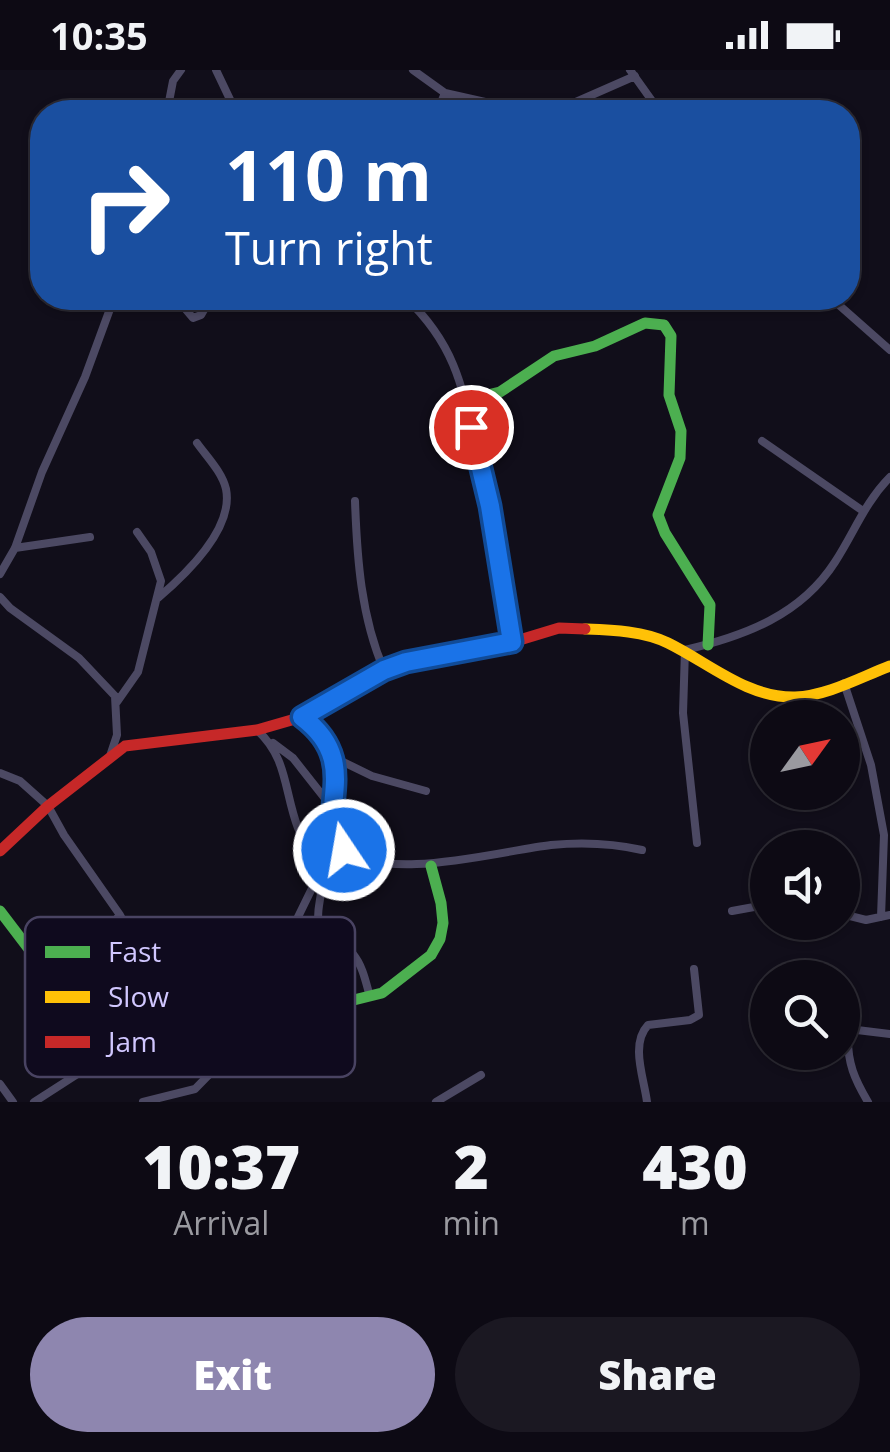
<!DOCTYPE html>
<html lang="en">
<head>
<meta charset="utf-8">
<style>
  :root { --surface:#0d0a14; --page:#1b1822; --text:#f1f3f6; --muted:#9a9aa0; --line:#2d2b34; --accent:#8e86af }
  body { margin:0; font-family:"Open Sans",sans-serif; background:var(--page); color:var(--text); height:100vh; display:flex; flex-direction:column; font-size:38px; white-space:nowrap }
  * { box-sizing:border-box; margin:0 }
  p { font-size:32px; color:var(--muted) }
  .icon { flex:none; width:55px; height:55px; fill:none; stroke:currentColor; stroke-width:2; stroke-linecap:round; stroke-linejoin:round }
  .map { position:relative; height:1032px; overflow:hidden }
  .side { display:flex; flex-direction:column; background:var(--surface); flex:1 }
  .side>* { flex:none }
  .banner { position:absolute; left:30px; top:30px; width:830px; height:210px; border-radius:40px; box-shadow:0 2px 8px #0004,0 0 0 2px var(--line); background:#1a4fa0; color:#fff; overflow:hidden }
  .needle { width:65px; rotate:57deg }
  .controls { position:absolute; left:750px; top:630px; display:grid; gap:20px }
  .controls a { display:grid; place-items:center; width:110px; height:110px; border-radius:50%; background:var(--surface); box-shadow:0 2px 8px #0004,0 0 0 2px var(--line); font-size:50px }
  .pin { position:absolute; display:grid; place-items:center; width:85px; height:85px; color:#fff; margin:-42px; border:5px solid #fff; border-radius:50%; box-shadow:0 2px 10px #0007 }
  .me { position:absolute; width:110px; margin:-55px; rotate:348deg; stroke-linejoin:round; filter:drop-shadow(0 0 8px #0008) }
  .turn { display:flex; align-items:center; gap:35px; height:210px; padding:0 30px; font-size:45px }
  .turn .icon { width:130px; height:130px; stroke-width:2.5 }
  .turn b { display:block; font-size:70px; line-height:85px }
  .eta { display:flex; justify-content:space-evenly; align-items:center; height:170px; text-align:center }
  .eta b { font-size:60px; font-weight:800; line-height:70px }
  .cta { display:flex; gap:20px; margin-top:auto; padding:20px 30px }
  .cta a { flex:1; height:115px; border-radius:60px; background:var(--accent); color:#fff; font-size:40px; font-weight:800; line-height:115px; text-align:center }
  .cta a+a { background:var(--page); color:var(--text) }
  .status { display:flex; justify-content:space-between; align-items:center; height:70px; padding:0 50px; background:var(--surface); direction:ltr }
  .status svg { height:28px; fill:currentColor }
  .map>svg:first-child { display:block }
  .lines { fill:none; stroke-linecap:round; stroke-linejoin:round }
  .street { stroke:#4c4963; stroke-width:8 }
  .fast { stroke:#4caf50; stroke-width:11 }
  .slow { stroke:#ffc107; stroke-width:11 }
  .jam { stroke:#c62828; stroke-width:11 }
  .route-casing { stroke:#114b97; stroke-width:25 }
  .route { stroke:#1a73e8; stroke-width:18 }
  .key { fill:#0f0a1e; stroke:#494362; stroke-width:2.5 }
  .key-label { font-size:28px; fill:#d1c7ff }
</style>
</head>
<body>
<div class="status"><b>10:35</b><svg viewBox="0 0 49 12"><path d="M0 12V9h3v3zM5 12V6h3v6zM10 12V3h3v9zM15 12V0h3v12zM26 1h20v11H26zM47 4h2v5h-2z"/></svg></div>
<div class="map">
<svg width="890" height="1032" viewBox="0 0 890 1032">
  <rect width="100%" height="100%" fill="#110e1a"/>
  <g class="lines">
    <path class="street" d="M 216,0 L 236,42
      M 413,0 L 445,23 L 494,34 L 509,42
      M 630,0 L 660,42
      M 167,42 L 173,11 L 181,0
      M 437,42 L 445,23
      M 553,42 L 635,6
      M 176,228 L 193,248 L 201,245 L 211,228
      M 406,228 C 464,283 464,333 482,406 C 495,461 502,517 512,572
      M 831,228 L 890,280
      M 762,371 L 863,441
      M 355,431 C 357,488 361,547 384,600
      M 15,478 L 90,467
      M 0,504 L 15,478 L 42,402 L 85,307 L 114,228
      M 0,527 L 10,538 L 79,588 L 115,626 L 117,665 L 110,686
      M 158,528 C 185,505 234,459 226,419 C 222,402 207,387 197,373
      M 844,613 L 871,695 L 884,765 L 881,847
      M 117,632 L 138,602 L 161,511 L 151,482 L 137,462
      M 302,647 C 364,694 314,753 342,777 C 383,814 499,781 551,775 C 582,772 611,773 642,780
      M 257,660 C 288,688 284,722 298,758 C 304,775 317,790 321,808 C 324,824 315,840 319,854 C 323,871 344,872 353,884 C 363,896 366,913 370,927
      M 273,673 L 293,688 L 334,740
      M 333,687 L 372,706 L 426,721
      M 0,703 L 20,711 L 48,736 L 64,765 L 120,845 L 102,865 L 42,900
      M 697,773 L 683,643 L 685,580 C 745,566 801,545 835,492 C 854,463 865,432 890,407
      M 732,841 L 754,837 L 768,828
      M 842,844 L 866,850 L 890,845
      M 120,845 L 139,881 L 141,892 L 132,915 C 148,938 161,977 190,985
      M 87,874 C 117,905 115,913 131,950 C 138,965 147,978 153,993
      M 225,977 L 251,954 L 268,931 L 291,874 L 297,849 L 319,804
      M 0,1014 L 13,1032
      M 34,1032 L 90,996 L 108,990
      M 143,1032 L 195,1019 L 236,977
      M 436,1032 L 481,1005
      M 647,1032 C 644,1008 630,974 648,955 L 690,950 L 699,945 L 694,899
      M 868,1032 C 855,1010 847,993 848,965 L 857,960 L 890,964"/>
    <path class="fast" d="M 466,330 L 500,322 L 554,286 L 595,276 L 645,253 L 664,255 L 671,266 L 669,325 L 681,361 L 680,388 L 658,445 L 665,463 L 710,535 L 708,575
      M 0,841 L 35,887 L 77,956 L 108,990 L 144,995 L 236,977 L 297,944 L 382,923 L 431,885 L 440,869 L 443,853 L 441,833 L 431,796"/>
    <path class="slow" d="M 585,559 C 612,560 644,561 668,573 C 709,593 747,628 795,627 C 827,626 861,607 890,596"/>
    <path class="jam" d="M 0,781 L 48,736 L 125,676 L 257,660 L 302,647 L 384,600 L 406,593 L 493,578 L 559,558 L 585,559"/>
  </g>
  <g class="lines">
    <g class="route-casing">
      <path id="route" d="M 344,780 C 311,746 366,695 302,647 L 384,600 L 406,592 L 512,572 L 490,436 L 471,357"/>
    </g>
    <use href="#route" class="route"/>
  </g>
  <rect x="25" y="847" width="330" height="160" rx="15" class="key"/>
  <rect x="45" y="876" width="45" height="12" fill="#4caf50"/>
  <rect x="45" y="921" width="45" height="12" fill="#ffc107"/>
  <rect x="45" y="966" width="45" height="12" fill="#c62828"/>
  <g class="key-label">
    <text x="108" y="892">Fast</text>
    <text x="108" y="937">Slow</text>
    <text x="108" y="982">Jam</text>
  </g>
</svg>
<div class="controls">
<a><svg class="needle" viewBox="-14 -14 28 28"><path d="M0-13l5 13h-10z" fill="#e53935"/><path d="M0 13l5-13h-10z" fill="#9a9aa0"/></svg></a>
<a><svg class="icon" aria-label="sound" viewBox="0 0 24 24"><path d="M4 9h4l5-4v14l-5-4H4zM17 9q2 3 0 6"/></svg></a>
<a><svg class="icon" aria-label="search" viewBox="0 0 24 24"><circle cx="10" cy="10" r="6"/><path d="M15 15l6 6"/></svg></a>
</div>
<div class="pin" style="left:471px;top:357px;background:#d93025"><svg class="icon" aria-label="arrive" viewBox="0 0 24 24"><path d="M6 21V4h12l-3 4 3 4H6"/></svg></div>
<svg class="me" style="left:344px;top:780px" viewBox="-20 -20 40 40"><circle r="17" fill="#1a73e8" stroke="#fff" stroke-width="3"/><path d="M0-11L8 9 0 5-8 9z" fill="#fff"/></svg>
<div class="banner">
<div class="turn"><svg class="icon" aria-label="right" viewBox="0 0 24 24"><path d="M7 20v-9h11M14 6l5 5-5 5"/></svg><div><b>110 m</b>Turn right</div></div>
</div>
</div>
<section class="side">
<div class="eta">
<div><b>10:37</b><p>Arrival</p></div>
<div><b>2</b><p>min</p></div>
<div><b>430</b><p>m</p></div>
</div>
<div class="cta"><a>Exit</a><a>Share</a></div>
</section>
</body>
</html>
